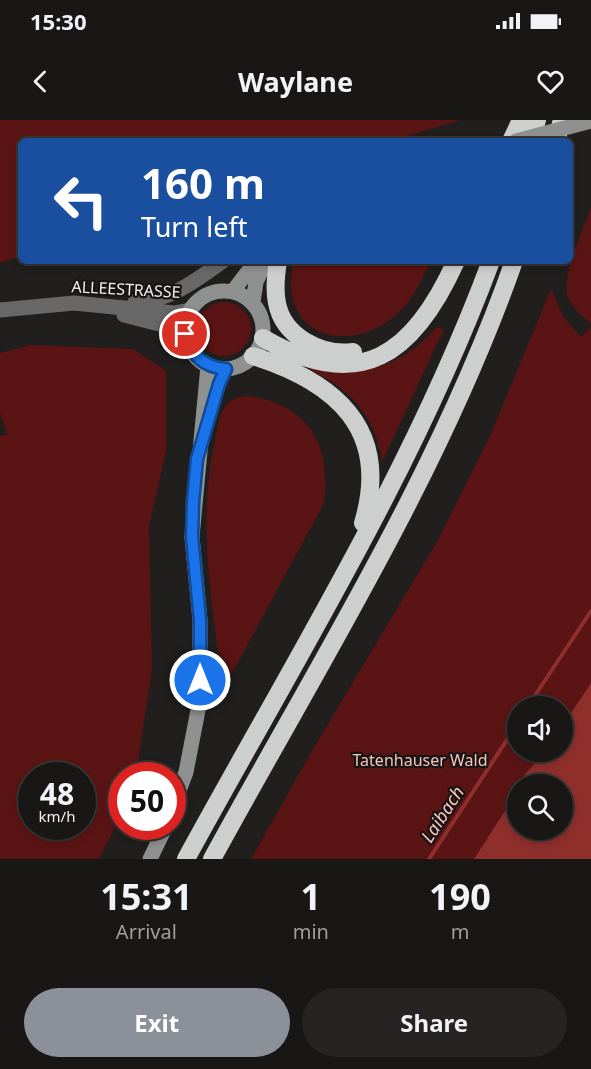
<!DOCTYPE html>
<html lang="en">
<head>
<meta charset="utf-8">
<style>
  :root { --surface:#191716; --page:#262423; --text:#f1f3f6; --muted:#9f9fa1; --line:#373635; --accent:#8c9099 }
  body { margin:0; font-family:"Noto Sans",sans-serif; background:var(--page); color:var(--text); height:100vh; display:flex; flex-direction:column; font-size:22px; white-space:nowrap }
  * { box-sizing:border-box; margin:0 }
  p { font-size:20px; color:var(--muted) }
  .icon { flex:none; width:33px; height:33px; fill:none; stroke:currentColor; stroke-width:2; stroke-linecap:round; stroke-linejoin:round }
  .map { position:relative; height:739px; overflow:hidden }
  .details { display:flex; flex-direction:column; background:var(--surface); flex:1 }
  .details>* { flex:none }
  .guide { position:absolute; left:18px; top:18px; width:555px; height:126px; border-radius:9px; box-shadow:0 3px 9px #0003,0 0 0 2px var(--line); background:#1a4fa0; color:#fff; overflow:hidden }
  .fabs { position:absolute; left:507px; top:576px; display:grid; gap:12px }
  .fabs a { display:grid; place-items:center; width:66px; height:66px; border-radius:50%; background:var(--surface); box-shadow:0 3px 9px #0003,0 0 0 2px var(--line); font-size:30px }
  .speed { position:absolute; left:18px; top:642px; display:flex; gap:12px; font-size:30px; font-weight:700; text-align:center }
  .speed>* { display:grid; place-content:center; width:78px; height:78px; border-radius:50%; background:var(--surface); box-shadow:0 3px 9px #0003,0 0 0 2px var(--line); line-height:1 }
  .speed small { font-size:15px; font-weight:400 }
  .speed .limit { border:9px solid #d22; background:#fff; color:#111 }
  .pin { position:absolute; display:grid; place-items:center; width:51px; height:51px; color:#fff; margin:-26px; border:3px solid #fff; border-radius:50%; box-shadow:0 2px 6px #0007 }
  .me { position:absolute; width:66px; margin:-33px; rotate:0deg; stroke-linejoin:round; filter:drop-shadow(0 0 4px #0008) }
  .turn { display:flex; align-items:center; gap:21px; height:126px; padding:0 24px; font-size:27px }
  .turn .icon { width:78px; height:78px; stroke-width:2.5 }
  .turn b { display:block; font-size:42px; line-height:51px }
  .eta { display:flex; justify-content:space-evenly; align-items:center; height:102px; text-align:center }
  .eta b { font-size:36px; font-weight:700; line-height:42px }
  .cta { display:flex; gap:12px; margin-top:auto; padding:12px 24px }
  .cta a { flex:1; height:69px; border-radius:36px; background:var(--accent); color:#fff; font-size:24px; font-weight:700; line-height:69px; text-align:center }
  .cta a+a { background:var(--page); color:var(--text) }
  .status { display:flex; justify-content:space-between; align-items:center; height:42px; padding:0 30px; background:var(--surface); direction:ltr }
  .status svg { height:16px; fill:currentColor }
  header { display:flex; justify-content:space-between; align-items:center; height:78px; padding:0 24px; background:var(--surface); font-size:27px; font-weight:700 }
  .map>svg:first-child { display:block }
  .green { fill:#591413; fill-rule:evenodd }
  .water { fill:#8e2f2c }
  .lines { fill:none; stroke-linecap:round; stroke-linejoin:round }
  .stream { stroke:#8e2f2c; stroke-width:4 }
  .tertiary { stroke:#676867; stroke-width:15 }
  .secondary { stroke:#8f9191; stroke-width:15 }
  .motorway { stroke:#cccfce; stroke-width:18 }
  .secondary-bridge { stroke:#8f9191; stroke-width:15 }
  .route-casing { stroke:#114b97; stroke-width:15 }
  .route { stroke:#1a73e8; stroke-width:10 }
  .labels { text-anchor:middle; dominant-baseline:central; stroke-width:4.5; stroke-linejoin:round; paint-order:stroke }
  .street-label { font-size:16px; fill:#f2f0f0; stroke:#181515 }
  .park-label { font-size:16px; fill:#f9c2bc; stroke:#181515 }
  .water-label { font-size:18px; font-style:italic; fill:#fdc5bf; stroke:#181515 }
</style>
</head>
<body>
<div class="status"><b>15:30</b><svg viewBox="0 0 49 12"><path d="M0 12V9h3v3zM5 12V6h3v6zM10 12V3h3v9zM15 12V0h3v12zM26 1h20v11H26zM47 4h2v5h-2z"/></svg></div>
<header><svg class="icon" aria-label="back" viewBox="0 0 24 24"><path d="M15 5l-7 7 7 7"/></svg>Waylane<svg class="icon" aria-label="heart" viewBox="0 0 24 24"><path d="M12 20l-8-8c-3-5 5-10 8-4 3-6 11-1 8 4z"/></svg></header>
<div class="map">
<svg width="591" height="739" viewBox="0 0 591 739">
  <rect width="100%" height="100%" fill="#211f1e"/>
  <path class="green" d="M 0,0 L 461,0 L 390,21 L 21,21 L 21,136 L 0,143 Z
    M 591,87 L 591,204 C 582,196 571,187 567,174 C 562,155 584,108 591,87 Z
    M 294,141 L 431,141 C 421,160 413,181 396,195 C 346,238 276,214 294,141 Z
    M 551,169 L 564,198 L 581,217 L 591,207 L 591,563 L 563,605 L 562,586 L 518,586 L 518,632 L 545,632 L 525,654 L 522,664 L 518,664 L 517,672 L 474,739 L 251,739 L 313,629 L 437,422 L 490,316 Z
    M197 209a27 27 0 1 1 54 0a27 27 0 1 1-54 0Z
    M 437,207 L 444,209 L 382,342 C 376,295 348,267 306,248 C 363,256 396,251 437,207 Z
    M 31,225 L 133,229 L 166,251 L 166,331 L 149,407 L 152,549 L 136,655 L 122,656 L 121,696 L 99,739 L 0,739 L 0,316 L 7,314 L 0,293 L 0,233 ZM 32,656 L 82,656 L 82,706 L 32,706 Z
    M 245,276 C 307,281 334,327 323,385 L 223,570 C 213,487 196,403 215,321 C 217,311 218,298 223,290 C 228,280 235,278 245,276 Z"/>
  <path class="water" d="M 591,563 L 591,739 L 474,739 L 517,672 L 518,710 L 562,710 L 562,664 L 522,664 L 525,654 L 545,632 L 562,632 L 563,605 Z"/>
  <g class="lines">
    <path class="stream" d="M 528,586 L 591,491
      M 429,739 L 518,603"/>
    <path class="tertiary" d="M 135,182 C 168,182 197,160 223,141
      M 0,190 L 74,183 L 174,193 L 190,190
      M 124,195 L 171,207 L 185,214"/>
    <path class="secondary" d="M185 210a39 39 0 1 1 78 0a39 39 0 1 1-78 0Z
      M 233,171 L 256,141
      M 253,182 L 256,162 L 266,141
      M 172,689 L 186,652 L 200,580 L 200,500 L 192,417 L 208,246
      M 150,739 L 166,706"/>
    <path class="motorway" d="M 511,21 L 521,0
      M 531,21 L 537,0
      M 556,21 L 562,0
      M 278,141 C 276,154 274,170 277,183 C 283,216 321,236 353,232
      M 263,218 C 361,275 414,234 456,141
      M 253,236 C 336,262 391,310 363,403
      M 186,739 C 293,543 413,351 491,141
      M 212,739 C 319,543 440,352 514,141"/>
    <path class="secondary-bridge" d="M 516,21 L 591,1"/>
  </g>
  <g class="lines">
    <g class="route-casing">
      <path id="route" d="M 185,214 C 191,236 204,247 226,249 L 219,264 L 197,339 L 193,382 L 192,417 L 200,500 L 200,560"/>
    </g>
    <use href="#route" class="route"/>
  </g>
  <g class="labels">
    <g class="street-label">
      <text transform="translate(126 169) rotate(3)">ALLEESTRASSE</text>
    </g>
    <g class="park-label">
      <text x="420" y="640">Tatenhauser Wald</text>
    </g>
    <g class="water-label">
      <text transform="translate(442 694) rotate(-57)">Laibach</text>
    </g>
  </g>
</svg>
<div class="fabs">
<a><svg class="icon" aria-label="sound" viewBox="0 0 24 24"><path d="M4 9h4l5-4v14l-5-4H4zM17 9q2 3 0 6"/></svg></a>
<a><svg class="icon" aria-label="search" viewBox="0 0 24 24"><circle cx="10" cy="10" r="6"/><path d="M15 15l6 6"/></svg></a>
</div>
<div class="speed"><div>48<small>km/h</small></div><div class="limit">50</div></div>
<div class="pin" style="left:185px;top:214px;background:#d93025"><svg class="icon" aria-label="arrive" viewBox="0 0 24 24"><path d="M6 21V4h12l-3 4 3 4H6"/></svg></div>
<svg class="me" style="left:200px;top:560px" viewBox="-20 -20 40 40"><circle r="17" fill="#1a73e8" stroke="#fff" stroke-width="3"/><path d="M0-11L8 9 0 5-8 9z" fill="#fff"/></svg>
<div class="guide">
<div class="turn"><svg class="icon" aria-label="left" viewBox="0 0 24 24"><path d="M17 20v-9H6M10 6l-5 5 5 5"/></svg><div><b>160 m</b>Turn left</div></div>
</div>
</div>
<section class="details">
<div class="eta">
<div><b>15:31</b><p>Arrival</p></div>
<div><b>1</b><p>min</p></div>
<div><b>190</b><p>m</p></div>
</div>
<div class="cta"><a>Exit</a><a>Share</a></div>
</section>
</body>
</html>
